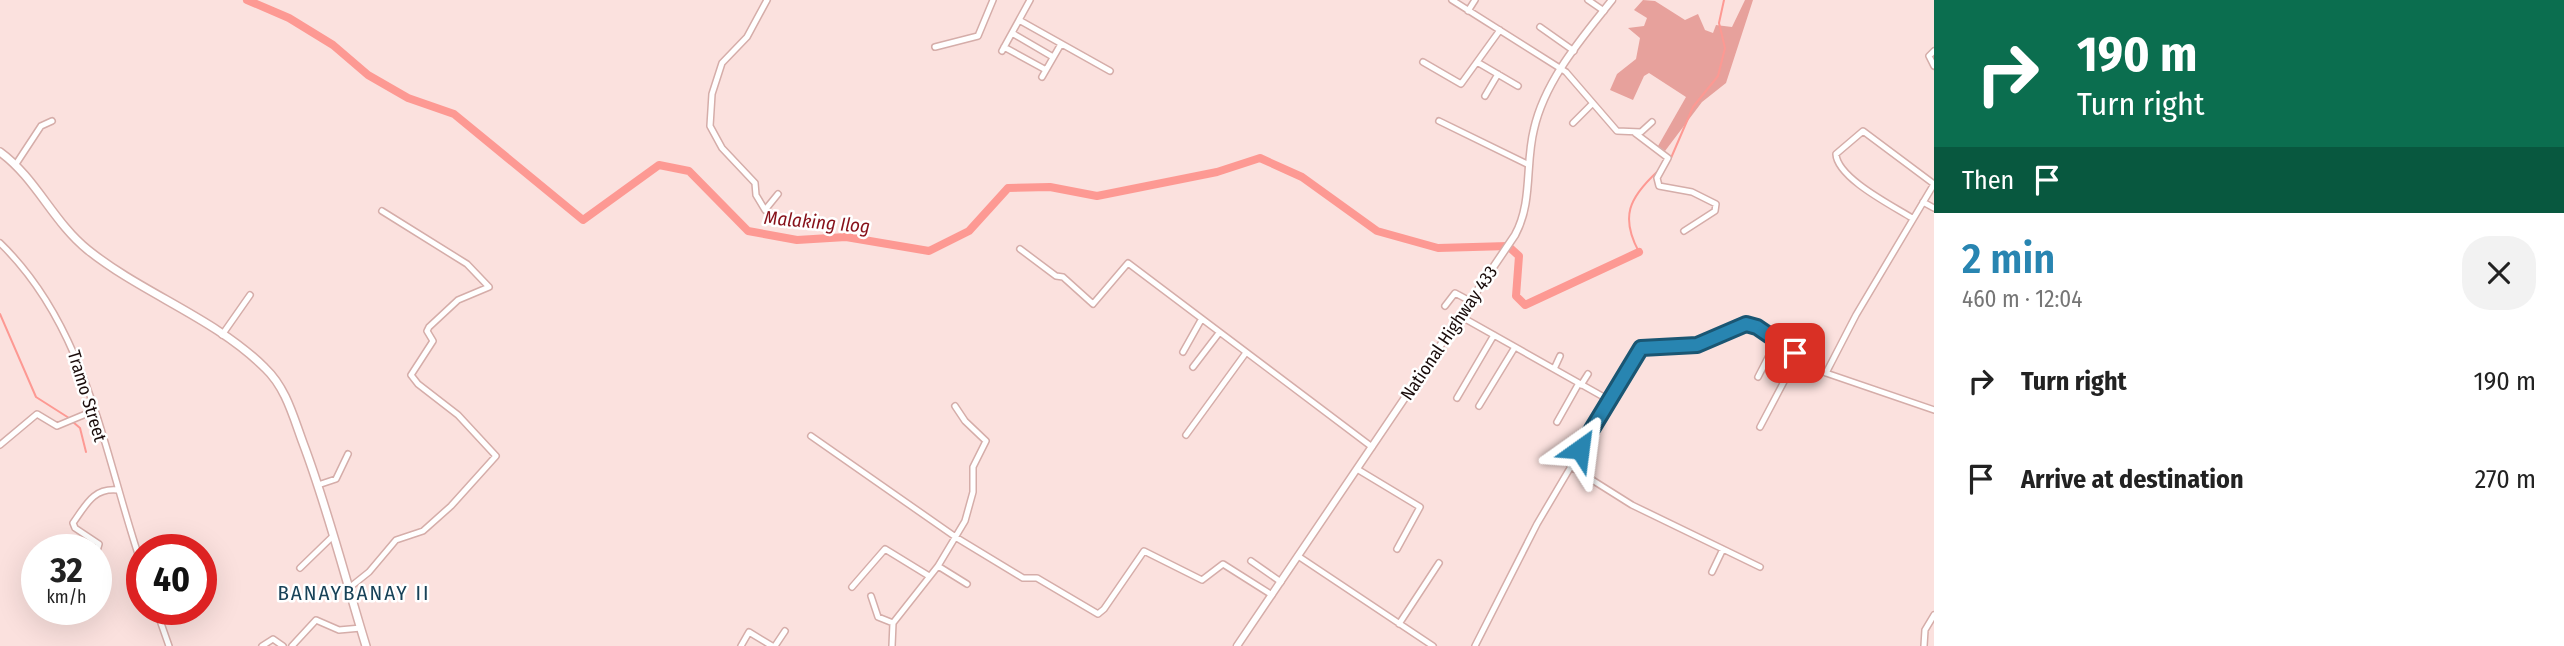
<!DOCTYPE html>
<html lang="en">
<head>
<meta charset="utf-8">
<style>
  :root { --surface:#fff; --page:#f2f2f2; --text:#222; --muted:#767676; --accent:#2885b1 }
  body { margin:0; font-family:"Fira Sans Condensed",sans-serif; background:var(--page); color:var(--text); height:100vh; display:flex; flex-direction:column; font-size:26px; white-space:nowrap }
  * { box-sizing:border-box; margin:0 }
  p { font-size:23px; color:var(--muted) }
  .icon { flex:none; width:38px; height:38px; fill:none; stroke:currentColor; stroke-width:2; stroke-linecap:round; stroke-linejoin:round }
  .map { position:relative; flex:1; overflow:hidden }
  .panel { display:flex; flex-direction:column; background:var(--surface); width:630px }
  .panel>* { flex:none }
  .top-card { background:#0b6e4f; color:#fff; overflow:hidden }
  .speed { position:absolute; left:21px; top:534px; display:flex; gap:14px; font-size:35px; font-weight:700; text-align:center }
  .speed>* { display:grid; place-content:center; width:91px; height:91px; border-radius:50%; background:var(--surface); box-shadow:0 7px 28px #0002; line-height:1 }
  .speed small { font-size:18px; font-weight:400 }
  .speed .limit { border:10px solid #d22; background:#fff; color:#111 }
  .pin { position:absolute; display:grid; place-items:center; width:60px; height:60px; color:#fff; margin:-30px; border-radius:14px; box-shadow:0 4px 10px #0006 }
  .me { position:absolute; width:77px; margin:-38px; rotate:31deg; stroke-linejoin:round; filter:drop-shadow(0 0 5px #0008) }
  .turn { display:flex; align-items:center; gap:24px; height:147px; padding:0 28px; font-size:32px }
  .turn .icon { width:91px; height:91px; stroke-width:2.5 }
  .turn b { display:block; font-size:49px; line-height:60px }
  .then { display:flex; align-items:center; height:66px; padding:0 28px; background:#0003; gap:14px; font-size:26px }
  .round { display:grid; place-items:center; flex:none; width:74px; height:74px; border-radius:28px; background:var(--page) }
  .headline { display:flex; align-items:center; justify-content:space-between; height:119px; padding:0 28px }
  h1 { font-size:42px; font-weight:600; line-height:52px; color:var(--accent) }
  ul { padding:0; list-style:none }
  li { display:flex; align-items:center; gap:21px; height:98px; padding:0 28px }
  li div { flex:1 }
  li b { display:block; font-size:26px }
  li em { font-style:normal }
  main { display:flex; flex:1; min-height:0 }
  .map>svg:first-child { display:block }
  .green { fill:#e7a19c }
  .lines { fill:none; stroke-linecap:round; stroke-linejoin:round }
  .stream { stroke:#fd9993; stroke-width:2 }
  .river { stroke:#fd9993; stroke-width:8 }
  .minor-casing { stroke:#d5ada9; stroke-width:8 }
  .major-casing { stroke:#d5ada9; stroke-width:9 }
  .highway-casing { stroke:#d5ada9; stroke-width:10 }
  .minor { stroke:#fff; stroke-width:5 }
  .major { stroke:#fff; stroke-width:6 }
  .highway { stroke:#fff; stroke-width:7 }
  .route-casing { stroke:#1a5673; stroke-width:18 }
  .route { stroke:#2885b1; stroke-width:12 }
  .labels { text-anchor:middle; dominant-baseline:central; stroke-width:5; stroke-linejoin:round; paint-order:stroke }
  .street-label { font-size:18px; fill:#190b0a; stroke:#fff }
  .water-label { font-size:19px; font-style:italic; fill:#87111a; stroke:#fff }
  .quarter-label { font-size:21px; letter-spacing:2px; fill:#184258; stroke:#fff }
</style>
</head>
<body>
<main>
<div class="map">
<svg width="1934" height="646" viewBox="0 0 1934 646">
  <rect width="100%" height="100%" fill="#fbe1de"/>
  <path class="green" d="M 1643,0 L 1655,1 L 1685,20 L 1698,14 L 1705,30 L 1713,33 L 1716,25 L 1732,27 L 1745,0 L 1753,0 L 1726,83 L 1702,102 L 1665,151 L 1658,146 L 1686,97 L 1649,73 L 1644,76 L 1633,100 L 1610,90 L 1617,74 L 1636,59 L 1640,38 L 1628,28 L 1644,26 L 1647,18 L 1634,10 Z"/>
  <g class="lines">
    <path class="stream" d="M 1671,158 L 1693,107 L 1718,76 L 1725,48 L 1719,23 L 1724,0
      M 1639,252 C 1620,217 1629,198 1657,172
      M 0,314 L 36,397 L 69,418
      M 73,422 L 80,428 L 86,452"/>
    <path class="river" d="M 247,0 L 289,18 L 333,45 L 368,75 L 408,98 L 454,114 L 583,220 L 659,165 L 689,171 L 748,231 L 797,240 L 846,237 L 929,251 L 969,231 L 1008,188 L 1050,187 L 1097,196 L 1217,172 L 1260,158 L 1302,177 L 1377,231 L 1438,248 L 1508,246 L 1519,256 L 1516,296 L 1525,305 L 1639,252"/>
    <g class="minor-casing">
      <path id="minor" d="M 767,0 L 747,37 L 722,63 L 712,94 L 710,126 L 722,148 L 755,183 L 756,195 L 765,210 L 778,194
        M 1452,0 L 1566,72 L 1617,131 L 1641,132 L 1652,122
        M 1588,0 L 1604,11
        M 1468,11 L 1475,0
        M 1019,20 L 1110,71
        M 1540,27 L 1574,51
        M 1012,33 L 1053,57
        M 935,47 L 978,36 L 993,0
        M 1004,47 L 1046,70
        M 1002,51 L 1030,0
        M 1934,51 L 1929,56 L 1934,66
        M 1423,62 L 1461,84 L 1500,30
        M 1477,62 L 1518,86
        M 1042,77 L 1061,44
        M 1485,96 L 1498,74
        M 1439,121 L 1529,165
        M 1573,123 L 1592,104
        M 1635,133 L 1668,158 L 1657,178 L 1659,186 L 1692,192 L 1716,204 L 1715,211 L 1684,231
        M 16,164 L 41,126 L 52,121
        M 1923,202 L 1934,208
        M 1912,218 C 1893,206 1837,178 1836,154 L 1863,131 L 1934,184
        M 0,243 C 88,328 104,455 142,566
        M 1020,249 L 1056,276 L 1063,277 L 1093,304 L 1128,263 L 1372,447
        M 1445,306 L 1455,293 L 1470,301
        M 1460,316 L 1609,400
        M 222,335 L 250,295
        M 1183,352 L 1201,320
        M 1193,367 L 1219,333
        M 1554,369 L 1560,356
        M 1826,373 L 1856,315 L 1934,184
        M 1758,377 L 1777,340
        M 1581,385 L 1588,374
        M 1457,398 L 1494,335
        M 1479,406 L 1515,347
        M 1557,422 L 1579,383
        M 1760,427 L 1798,355
        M 1186,435 L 1245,354
        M 811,436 L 957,538 L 1023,578 L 1037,578 L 1098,614 L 1104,609 L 1144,551 L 1202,580 L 1223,564 L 1272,595
        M 0,445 L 37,414 L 57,426 L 93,411
        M 1570,466 L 1632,505 L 1760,567
        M 1357,469 L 1420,507 L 1397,549
        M 318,485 L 336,479 L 348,454
        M 96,554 L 99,544 L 75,528 L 73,523 C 86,505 93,488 117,490
        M 1298,556 L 1433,646
        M 1251,561 L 1281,582
        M 938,566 L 967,584
        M 300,568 L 333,536
        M 1712,572 L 1723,549
        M 852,587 L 885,549 L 929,576
        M 349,588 L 369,572 L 396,540 L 423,531 L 451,506 L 496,456 L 458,415 L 418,384 L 411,375 L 433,341 L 427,331 L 429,327 L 458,300 L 489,287 L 467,264 L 382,211
        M 871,596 L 878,617 L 893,623
        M 69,609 L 74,615
        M 156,609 L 169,646
        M 1399,624 L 1439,563
        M 262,646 L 273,639 L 283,646
        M 292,646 L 316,620 L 339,630 L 361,628
        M 741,646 L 749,632 L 772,646
        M 775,646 L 785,631
        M 892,646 L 893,623 L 938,566 L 965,521 L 973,492 L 973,467 L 986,441 L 965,421 L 955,406
        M 1475,646 L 1537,524 L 1641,348 L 1697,345 L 1741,325 L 1750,325 L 1826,373 L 1934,410
        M 1924,646 L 1925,630 L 1934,615"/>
    </g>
    <g class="major-casing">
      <path id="major" d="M 1237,646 L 1515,235 C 1533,202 1525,164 1534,129 C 1545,80 1582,38 1612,0"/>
    </g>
    <g class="highway-casing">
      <path id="highway" d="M 0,152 C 36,178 53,222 88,250 C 143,294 215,318 265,368 C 286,388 293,416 303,443 C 328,509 345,578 366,646"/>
    </g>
    <use href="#minor" class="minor"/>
    <use href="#major" class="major"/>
    <use href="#highway" class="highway"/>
  </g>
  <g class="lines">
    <g class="route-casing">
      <path id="route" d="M 1580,449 L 1641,348 L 1697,345 L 1746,324 L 1757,327 L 1795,353"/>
    </g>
    <use href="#route" class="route"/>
  </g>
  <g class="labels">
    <g class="street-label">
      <text transform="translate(1449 333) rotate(-56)">National Highway 433</text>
      <text transform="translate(87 396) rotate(73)">Tramo Street</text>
    </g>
    <g class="water-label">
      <text transform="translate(817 222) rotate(5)">Malaking Ilog</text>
    </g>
    <g class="quarter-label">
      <text x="354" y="593">BANAYBANAY II</text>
    </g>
  </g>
</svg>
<div class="speed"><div>32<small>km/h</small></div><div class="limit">40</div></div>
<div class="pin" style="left:1795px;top:353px;background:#d93025"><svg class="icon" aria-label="arrive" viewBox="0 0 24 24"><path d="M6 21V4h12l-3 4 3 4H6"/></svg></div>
<svg class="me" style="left:1580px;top:449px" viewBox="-20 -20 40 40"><path d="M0-17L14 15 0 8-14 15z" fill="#2885b1" stroke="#fff" stroke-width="4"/></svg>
</div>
<section class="panel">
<div class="top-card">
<div class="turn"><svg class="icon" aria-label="right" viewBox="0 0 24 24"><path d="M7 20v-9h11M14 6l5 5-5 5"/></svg><div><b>190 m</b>Turn right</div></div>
<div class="then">Then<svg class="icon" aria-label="arrive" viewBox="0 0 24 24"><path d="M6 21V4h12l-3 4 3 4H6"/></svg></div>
</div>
<div class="headline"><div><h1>2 min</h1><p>460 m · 12:04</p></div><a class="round"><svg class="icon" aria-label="close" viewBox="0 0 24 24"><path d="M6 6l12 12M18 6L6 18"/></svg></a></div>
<ul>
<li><svg class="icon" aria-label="right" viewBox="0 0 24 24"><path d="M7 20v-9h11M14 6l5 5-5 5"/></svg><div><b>Turn right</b></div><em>190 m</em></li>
<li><svg class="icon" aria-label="arrive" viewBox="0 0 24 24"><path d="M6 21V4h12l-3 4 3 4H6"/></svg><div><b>Arrive at destination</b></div><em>270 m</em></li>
</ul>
</section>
</main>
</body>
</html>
